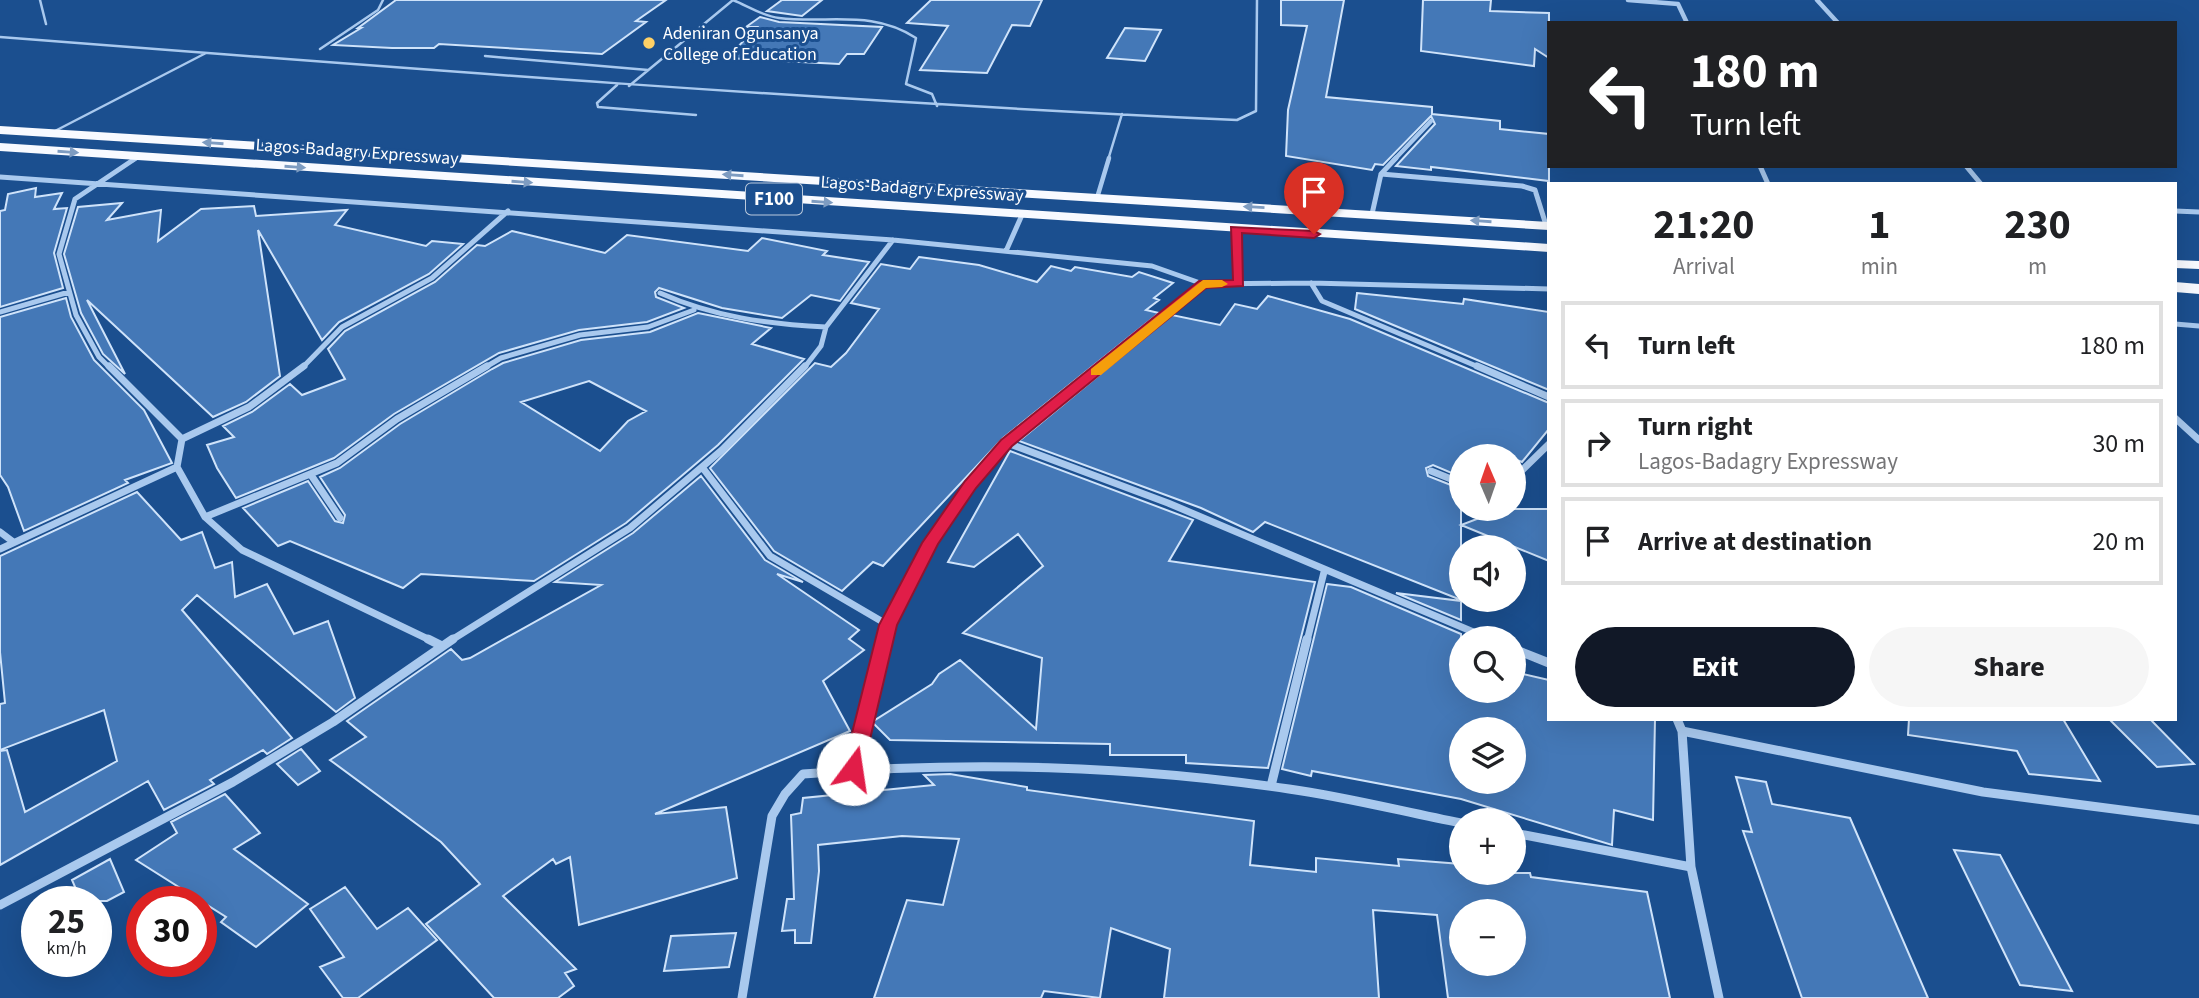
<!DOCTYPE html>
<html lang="en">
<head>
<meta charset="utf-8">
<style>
  :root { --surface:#fff; --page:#f6f6f6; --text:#202124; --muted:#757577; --line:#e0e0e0; --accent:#111827 }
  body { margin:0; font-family:"Source Sans 3",sans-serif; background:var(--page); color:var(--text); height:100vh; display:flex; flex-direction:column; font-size:26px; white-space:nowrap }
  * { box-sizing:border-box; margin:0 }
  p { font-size:23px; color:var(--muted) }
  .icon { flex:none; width:38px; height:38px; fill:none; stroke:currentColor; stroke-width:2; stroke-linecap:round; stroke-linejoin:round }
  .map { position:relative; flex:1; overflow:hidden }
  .sheet { position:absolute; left:1547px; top:182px; width:630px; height:539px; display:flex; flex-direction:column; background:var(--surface); border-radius:0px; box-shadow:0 7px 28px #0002 }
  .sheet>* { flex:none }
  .guide { position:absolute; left:1547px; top:21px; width:630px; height:147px; border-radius:0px; box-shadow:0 7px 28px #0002; background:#202124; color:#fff; overflow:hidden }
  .needle { width:46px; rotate:358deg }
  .tools { position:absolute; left:1449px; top:444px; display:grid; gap:14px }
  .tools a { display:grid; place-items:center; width:77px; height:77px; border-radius:50%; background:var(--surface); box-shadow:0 7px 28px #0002; font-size:35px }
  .speed { position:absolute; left:21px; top:886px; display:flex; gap:14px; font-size:35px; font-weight:700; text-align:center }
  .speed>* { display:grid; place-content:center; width:91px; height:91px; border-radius:50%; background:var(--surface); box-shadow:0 7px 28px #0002; line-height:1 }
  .speed small { font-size:18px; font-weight:400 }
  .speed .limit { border:10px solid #d22; background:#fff; color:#111 }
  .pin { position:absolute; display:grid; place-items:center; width:60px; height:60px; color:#fff; margin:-72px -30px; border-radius:50% 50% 50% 0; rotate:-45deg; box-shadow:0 0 7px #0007 }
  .pin .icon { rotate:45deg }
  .me { position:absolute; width:77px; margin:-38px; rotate:14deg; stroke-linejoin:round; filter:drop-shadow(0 0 5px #0008) }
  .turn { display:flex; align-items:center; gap:24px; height:147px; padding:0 28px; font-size:32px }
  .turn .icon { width:91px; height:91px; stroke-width:2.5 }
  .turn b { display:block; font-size:49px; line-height:60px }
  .eta { display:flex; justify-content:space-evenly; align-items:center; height:119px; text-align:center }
  .eta b { font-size:42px; font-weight:700; line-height:49px }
  .button { display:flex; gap:14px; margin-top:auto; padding:14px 28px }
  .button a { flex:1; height:80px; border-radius:42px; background:var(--accent); color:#fff; font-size:28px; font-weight:700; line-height:80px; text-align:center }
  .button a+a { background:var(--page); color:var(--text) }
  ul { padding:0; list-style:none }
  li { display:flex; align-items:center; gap:21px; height:88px; margin:0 14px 10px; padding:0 14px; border:4px solid var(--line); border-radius:0px }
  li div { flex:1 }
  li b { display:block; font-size:26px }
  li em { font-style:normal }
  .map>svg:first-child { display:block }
  .building { fill:#4478b7; stroke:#cfe3fa; stroke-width:2; fill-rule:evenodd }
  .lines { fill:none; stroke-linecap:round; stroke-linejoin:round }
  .service-far1 { stroke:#a9c9ee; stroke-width:2.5 }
  .service { stroke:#a9c9ee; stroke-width:4.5 }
  .minor-far3 { stroke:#a9c9ee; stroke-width:4.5 }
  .minor-far2 { stroke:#a9c9ee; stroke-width:5 }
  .minor-far1 { stroke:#a9c9ee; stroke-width:7 }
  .minor { stroke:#a9c9ee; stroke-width:9 }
  .trunk { fill:#f8faff; fill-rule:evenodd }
  .oneway { fill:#7e9cc1 }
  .route { fill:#e11d48; stroke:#92132f; stroke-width:2 }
  .slow { fill:#f59e0b }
  .poi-dot { fill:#ffd166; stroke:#1b4f8f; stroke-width:2.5 }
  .labels { text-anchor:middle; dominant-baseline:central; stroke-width:6; stroke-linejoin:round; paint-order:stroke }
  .far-poi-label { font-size:18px; fill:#fff; stroke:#1b4f8f; text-anchor:start }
  .far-street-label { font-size:18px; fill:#fff; stroke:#1b4f8f }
  .shield { fill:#1b4f8f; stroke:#bbcadd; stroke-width:2 }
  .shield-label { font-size:19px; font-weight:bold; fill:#fff }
</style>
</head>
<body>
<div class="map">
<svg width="2199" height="998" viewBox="0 0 2199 998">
  <rect width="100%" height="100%" fill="#1b4f8f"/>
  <path class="building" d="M 396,0 L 666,0 L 636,21 L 646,22 L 602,54 L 439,44 L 434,48 L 392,48 L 333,45 L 361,28 L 358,28 Z
    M 782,0 L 822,0 L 802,16 L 767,11 Z
    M 931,0 L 1042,0 L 1030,26 L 1012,25 L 987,73 L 920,70 L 948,26 L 907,23 Z
    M 1281,0 L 1344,0 L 1326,97 L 1432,107 L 1432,114 L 1500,121 L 1500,129 L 1549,134 L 1549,181 L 1431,167 L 1431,170 L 1396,166 L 1435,124 L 1431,116 L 1383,165 L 1375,164 L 1372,170 L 1286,156 L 1288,110 L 1307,26 L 1281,25 Z
    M 1423,0 L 1491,0 L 1490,11 L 1549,13 L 1549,58 L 1535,49 L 1534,66 L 1421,51 Z
    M 760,17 L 779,22 L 882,27 L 864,54 L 847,54 L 839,64 L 727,58 L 757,27 L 746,27 Z
    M 1125,28 L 1161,30 L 1145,61 L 1107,58 Z
    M 36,188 L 35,197 L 62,193 L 54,209 L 67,208 L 54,253 L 63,288 L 0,307 L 0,211 L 5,210 L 8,194 Z
    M 122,203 L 107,220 L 161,210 L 158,241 L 201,209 L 254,206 L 256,216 L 347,210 L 335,225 L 426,246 L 432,241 L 463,244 L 429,274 L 339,322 L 322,340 L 258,230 L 280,376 L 246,402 L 213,417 L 87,300 L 125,374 L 103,354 L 81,313 L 64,254 L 78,207 Z
    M 512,231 L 605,253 L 627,235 L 748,251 L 762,238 L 827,251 L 823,255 L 869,262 L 840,301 L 811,295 L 782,318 L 722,308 L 659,288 L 655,292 L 656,297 L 684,308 L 647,322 L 579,330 L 499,353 L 394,414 L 334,458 L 236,498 L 217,468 L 207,445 L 234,437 L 223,426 L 252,412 L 290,384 L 302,395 L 345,379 L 328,349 L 345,331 L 435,282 L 477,245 L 485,246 Z
    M 919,257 L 979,265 L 1037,282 L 1051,266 L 1071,271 L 1075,267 L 1132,277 L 1139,272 L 1173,283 L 1154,298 L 1159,300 L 1146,310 L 1159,313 L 1003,438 L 883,566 L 873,562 L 842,591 L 774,551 L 710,468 L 815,363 L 831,367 L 846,353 L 879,309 L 851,303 L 881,264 L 910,269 Z
    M 1357,293 L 1463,304 L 1464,299 L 1549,312 L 1549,390 L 1355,309 Z
    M 1268,296 L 1350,319 L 1549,403 L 1549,429 L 1522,462 L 1483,447 L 1477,457 L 1461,457 L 1461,477 L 1433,465 L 1426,468 L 1428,476 L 1461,489 L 1461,600 L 1265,522 L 1253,532 L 1201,508 L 1019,441 L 1172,315 L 1220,325 L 1235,304 L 1257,309 Z
    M 66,298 L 71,317 L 94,360 L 144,410 L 172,463 L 125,480 L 128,483 L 24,531 L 8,487 L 0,475 L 0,317 Z
    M 698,313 L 771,328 L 752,344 L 804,359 L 718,445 L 626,523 L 534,581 L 421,574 L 403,588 L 290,541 L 278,546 L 243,508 L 308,481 L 335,521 L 343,523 L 345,515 L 320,477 L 340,468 L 400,424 L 492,369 L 503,363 L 581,340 L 650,332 ZM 589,381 L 646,411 L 628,421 L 600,451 L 521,402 Z
    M 1010,451 L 1193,520 L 1169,561 L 1315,582 L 1268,768 L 1186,763 L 1186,755 L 1110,755 L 1110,744 L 890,740 L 872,722 L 932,684 L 939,674 L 960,660 L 1036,729 L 1042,658 L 963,633 L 1043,566 L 1018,534 L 974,567 L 948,562 Z
    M 701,476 L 765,560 L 803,582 L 777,574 L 859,630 L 849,639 L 864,650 L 823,681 L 850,731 L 655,814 L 726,807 L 737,878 L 579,925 L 570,857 L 556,864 L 553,859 L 503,896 L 576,969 L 565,973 L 574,986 L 558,998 L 494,998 L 426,924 L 480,884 L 441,842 L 330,760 L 366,737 L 347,721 L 451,649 L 462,660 L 470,658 L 601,585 L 555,582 L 633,533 Z
    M 137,492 L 181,540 L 202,532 L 215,568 L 232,562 L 235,597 L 267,584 L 294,634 L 328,621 L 355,698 L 336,712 L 197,595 L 182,610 L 292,738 L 267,754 L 263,750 L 210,780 L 214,784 L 164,810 L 148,781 L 0,865 L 0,751 L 7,750 L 25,812 L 117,761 L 104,710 L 0,750 L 0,704 L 5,703 L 0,652 L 0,556 Z
    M 1503,509 L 1549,509 L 1549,561 L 1461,525 Z
    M 1327,584 L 1351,587 L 1461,634 L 1461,691 L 1514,691 L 1514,672 L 1549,680 L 1549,719 L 1655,719 L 1653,820 L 1614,810 L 1612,845 L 1461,799 L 1312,771 L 1311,776 L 1282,769 ZM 1461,730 L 1514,730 L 1514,782 L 1461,782 Z
    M 1396,593 L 1461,601 L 1461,620 Z
    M 1909,719 L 2063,719 L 2100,781 L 2029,774 L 2017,751 L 1908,735 Z
    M 2109,719 L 2150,719 L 2194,764 L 2157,767 Z
    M 301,749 L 320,771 L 298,785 L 277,764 Z
    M 950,774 L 1027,787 L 1027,790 L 1254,821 L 1250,865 L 1316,872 L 1316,858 L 1399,866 L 1398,859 L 1461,864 L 1461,873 L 1530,873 L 1531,877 L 1647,892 L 1670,998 L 1448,998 L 1437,915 L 1373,910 L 1379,998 L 1164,998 L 1170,949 L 1111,928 L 1100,998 L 1044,991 L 1041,998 L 874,998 L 907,900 L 943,905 L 959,839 L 902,836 L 818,845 L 819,871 L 811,943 L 795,943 L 795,930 L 782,931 L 787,899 L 794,899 L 791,815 L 801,813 L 803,798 L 934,785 L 924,775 ZM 1461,912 L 1514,912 L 1514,964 L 1461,964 Z
    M 1736,777 L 1766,782 L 1772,804 L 1850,818 L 1928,998 L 1802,998 L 1743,831 L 1752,832 Z
    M 225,794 L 260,833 L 234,849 L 308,904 L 256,947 L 221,922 L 226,917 L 136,860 L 177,833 L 171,822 Z
    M 1954,850 L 2000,855 L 2072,991 L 2020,985 Z
    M 110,859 L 124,892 L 107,901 L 81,901 L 72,880 Z
    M 345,887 L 377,929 L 408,908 L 437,940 L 358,998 L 343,998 L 320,967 L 344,957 L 310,909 Z
    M 736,933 L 729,967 L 664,971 L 671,936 Z"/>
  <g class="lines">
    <path class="service-far1" d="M 40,0 L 46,24
      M 733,0 C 748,6 762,16 779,18 C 828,24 872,9 916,38 L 906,84 L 932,94 L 937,106
      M 0,37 C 412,69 824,101 1237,120 L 1256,111 L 1257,0
      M 320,49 L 378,10 L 383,0
      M 485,56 L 648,70
      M 617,85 L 597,103 L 598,107 L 696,115
      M 629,86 L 733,0
      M 53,132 L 206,53
      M 1108,160 L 1122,114"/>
    <path class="service" d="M 1097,198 L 1109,158"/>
    <path class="minor-far3" d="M 1628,0 L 1678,4 L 1687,23
      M 1817,0 L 1838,23
      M 133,160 L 139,156
      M 1394,160 L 1431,121"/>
    <path class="minor-far2" d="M 1760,166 L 1768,184
      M 1966,166 L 1981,184
      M 1381,174 L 1396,158
      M 0,177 L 893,240 L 1152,266 L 1203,284 L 1311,283 L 1549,289
      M 2175,211 L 2199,212
      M 1372,214 L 1381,174 L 1522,186 L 1535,190 L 1546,225
      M 1235,229 L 1239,283
      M 1006,251 L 1022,215
      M 1311,283 L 1322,301 L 1481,368
      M 660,293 C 714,317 767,324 826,327
      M 0,312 L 69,292
      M 2175,324 L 2199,326
      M 110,368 L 99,357 L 76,315 L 59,254 L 75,199 L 136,158
      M 302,368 L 342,327 L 432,278 L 508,211
      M 484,368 L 501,358 L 580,335 L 648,327 L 694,310
      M 804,368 L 821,346 L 826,327 L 893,240
      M 1099,368 L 1203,284"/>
    <path class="minor-far1" d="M 109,366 L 182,439 L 177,467 L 205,517 L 242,550 L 432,641
      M 1477,366 L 1549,397
      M 2175,418 L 2199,440
      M 182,439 L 249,407 L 304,366
      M 1007,443 L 1168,503 L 1490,639
      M 702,467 L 770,556 L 888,625
      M 1431,471 L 1461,483
      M 311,475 L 340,518
      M 1514,478 L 1549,444
      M 205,517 L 337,463 L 397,419 L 487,366
      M 0,532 L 12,541
      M 0,549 L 177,467
      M 450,641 L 630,528 L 722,450 L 805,366
      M 884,641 L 888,625 L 931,543 L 971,484 L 1007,443 L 1101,366
      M 1307,641 L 1324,572"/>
    <path class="minor" d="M 428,639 L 442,646
      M 1514,649 L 1549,663
      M 1677,719 L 1682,731 L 1691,867 L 1719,998
      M 1682,731 L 1983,792 L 2199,820
      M 853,769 L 885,639
      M 1271,786 L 1307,639
      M 1514,833 L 1691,867
      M 0,905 L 233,782 L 333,722 L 453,639
      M 742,998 L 772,816 L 785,794 L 803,774 C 966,761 1128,765 1289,789 C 1347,797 1404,812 1461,823"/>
    <path class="trunk" d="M 0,126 L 1549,222 L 1549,230 L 0,134 Z
      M 0,143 L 1549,244 L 1549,252 L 0,151 Z
      M 2175,260 L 2199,261 L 2199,269 L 2175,268 Z
      M 2175,282 L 2199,284 L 2199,294 L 2175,292 Z"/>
  </g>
  <defs><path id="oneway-solid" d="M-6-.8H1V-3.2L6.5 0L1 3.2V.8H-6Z" transform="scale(1.75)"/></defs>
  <g class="oneway">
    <use href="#oneway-solid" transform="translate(213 143) rotate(-176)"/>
    <use href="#oneway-solid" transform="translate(68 152) rotate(4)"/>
    <use href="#oneway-solid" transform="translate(295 167) rotate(4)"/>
    <use href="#oneway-solid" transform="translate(733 175) rotate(-176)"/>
    <use href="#oneway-solid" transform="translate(522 182) rotate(4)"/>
    <use href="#oneway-solid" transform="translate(822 202) rotate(4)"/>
    <use href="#oneway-solid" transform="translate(1254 207) rotate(-177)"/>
    <use href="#oneway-solid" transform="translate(1481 221) rotate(-176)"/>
  </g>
  <path class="route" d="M 1231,227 L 1314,231 L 1320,234 L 1314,238 L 1242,233 L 1243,286 L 1206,288 L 1012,446 L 976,488 L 938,544 L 897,625 L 863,769 L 860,775 L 846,775 L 843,769 L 879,625 L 922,543 L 965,481 L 1001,440 L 1199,281 L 1233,280 Z"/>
  <path class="slow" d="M 1203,280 L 1222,280 L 1228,284 L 1222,287 L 1206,288 L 1101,375 L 1091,375 L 1091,369 Z"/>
  <circle class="poi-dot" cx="649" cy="43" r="7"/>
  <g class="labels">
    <g class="far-poi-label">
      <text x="663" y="33">Adeniran Ogunsanya<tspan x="663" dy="21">College of Education</tspan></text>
    </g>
    <g class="far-street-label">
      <text transform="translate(357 152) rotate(4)">Lagos-Badagry Expressway</text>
      <text transform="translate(922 189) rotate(4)">Lagos-Badagry Expressway</text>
    </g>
    <rect class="shield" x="746" y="183.5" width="56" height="31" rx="5"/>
    <g class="shield-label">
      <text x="774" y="199">F100</text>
    </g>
  </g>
</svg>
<div class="tools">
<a><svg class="needle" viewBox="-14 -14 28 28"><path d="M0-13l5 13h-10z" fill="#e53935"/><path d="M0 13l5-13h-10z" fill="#757577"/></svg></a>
<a><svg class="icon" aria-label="sound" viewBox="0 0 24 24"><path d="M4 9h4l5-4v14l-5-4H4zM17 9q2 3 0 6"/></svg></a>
<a><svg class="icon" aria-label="search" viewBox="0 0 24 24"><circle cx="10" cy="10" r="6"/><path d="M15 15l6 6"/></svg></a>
<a><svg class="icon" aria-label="layers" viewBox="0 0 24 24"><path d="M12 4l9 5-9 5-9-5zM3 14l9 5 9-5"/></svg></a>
<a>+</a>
<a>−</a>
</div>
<div class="speed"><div>25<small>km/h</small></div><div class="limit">30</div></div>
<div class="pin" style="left:1314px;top:234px;background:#d93025"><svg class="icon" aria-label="arrive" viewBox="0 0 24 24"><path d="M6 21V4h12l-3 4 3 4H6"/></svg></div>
<svg class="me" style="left:853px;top:769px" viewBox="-20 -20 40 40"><circle r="19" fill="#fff"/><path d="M0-13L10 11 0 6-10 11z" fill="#e11d48"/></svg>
<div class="guide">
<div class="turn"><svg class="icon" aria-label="left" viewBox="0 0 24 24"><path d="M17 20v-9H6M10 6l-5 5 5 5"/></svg><div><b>180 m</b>Turn left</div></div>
</div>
<section class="sheet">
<div class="eta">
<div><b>21:20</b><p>Arrival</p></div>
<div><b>1</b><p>min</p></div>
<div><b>230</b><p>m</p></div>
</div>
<ul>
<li><svg class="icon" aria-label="left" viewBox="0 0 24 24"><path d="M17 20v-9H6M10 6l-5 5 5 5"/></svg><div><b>Turn left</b></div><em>180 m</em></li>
<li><svg class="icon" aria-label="right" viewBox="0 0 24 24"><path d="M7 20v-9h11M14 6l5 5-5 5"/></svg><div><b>Turn right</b><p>Lagos-Badagry Expressway</p></div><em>30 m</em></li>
<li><svg class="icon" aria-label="arrive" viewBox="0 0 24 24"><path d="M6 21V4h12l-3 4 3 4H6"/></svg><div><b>Arrive at destination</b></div><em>20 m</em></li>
</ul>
<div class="button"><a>Exit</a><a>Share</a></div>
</section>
</div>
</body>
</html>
